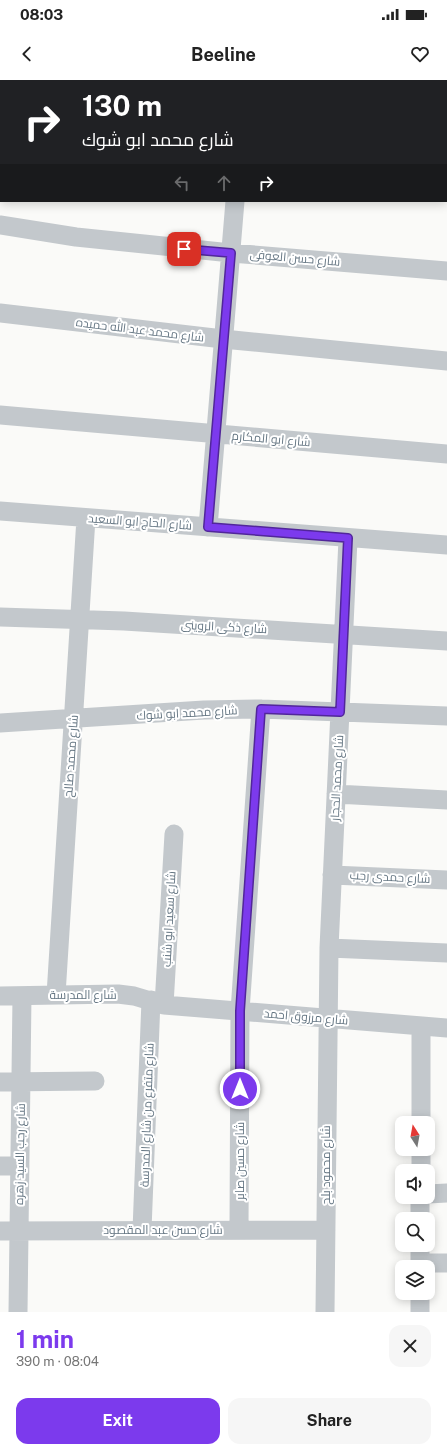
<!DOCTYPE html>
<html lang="en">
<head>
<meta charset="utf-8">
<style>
  :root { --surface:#fff; --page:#f6f6f6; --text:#222; --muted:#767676; --accent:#7c3aed }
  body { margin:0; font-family:"Public Sans",Cairo,sans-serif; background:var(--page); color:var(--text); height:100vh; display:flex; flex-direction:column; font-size:15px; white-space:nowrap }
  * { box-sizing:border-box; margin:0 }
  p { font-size:13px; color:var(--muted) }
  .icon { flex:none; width:22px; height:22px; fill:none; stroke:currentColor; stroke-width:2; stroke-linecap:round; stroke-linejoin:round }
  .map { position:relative; height:1232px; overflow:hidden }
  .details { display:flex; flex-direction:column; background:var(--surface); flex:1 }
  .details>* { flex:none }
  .guide { position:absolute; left:0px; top:0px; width:447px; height:122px; box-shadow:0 2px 10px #0003; background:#202124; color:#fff; overflow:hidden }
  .needle { width:26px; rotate:349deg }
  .fabs { position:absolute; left:395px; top:1036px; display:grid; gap:8px }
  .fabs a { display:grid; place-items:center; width:40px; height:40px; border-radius:8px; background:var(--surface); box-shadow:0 2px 10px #0003; font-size:20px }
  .pin { position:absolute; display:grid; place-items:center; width:34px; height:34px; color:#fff; margin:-17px; border-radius:8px; box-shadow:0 2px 6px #0006 }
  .me { position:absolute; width:44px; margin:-22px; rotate:0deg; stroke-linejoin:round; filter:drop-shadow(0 0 3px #0008) }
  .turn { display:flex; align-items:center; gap:14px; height:84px; padding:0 16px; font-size:18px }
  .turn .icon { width:52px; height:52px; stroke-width:2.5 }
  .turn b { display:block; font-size:28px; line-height:34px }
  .lanes { display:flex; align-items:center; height:38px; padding:0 16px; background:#0003; justify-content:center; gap:20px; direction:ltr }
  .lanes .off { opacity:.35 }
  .round { display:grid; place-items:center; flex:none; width:42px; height:42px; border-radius:12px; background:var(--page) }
  .summary { display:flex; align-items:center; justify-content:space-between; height:68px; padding:0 16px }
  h1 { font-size:24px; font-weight:700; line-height:30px; color:var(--accent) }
  .primary-button { display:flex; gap:8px; margin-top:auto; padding:8px 16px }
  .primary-button a { flex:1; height:46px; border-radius:12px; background:var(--accent); color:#fff; font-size:16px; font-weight:700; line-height:46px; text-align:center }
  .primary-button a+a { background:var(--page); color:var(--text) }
  .status { display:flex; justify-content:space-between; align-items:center; height:28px; padding:0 20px; background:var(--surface); direction:ltr }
  .status svg { height:11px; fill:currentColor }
  header { display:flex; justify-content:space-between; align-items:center; height:52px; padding:0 16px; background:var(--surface); font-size:18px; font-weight:700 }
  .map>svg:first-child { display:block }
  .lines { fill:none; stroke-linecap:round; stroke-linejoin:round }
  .minor { stroke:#c3c8cc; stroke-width:19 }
  .route-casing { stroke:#51269a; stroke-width:10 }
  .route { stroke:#7c3aed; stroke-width:7 }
  .labels { text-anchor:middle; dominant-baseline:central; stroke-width:4; stroke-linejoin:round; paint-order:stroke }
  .street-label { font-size:12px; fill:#657683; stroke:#fff }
</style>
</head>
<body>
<div class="status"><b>08:03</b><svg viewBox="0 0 49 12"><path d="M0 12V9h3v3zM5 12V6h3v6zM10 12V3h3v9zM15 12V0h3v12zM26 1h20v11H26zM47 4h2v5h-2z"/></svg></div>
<header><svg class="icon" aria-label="back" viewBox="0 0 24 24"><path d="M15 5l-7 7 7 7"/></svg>Beeline<svg class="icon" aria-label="heart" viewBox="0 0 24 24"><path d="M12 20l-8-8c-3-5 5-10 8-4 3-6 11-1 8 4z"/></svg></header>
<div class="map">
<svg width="447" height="1232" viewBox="0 0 447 1232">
  <rect width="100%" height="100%" fill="#fafaf8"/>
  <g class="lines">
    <path class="minor" d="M 150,0 L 150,1
      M 0,50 L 1,51
      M 446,92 L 447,92
      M 0,145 L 76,157 L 231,173 L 447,191
      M 0,233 L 223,259 L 447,281
      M 0,335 L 447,374
      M 0,431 L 447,465
      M 208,447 L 235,121
      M 0,537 L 124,541 L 447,561
      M 0,643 L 204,630 L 261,629 L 447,636
      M 336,714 L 447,720
      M 332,795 L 447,800
      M 329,868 L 447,873
      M 56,915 L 86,438
      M 0,916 L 118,914 L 134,916 L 164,925 L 447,948
      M 164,925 L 174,754
      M 0,1002 L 95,1001
      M 421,1043 L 421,946
      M 0,1086 L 20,1086
      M 421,1091 L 421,1069
      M 428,1114 L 447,1113
      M 420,1139 L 420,1117
      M 142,1150 L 151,920
      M 239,1150 L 240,931 L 261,629
      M 0,1151 L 326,1150
      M 420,1183 L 447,1183
      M 420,1187 L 420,1165
      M 18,1232 L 22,916
      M 325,1232 L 329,868 L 348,459
      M 420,1232 L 420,1213"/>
  </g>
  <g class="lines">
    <g class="route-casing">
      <path id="route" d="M 184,169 L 231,173 L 208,447 L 348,458 L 340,632 L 261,629 L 240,931 L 240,1009"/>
    </g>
    <use href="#route" class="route"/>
  </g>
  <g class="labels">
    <g class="street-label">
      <text transform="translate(295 178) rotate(5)">شارع حسن العوفى</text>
      <text transform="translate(140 250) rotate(7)">شارع محمد عبد الله حميده</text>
      <text transform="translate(271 359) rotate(5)">شارع ابو المكارم</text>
      <text transform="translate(140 442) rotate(4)">شارع الحاج ابو السعيد</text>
      <text transform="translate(224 547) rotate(3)">شارع ذكى الروينى</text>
      <text transform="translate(187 633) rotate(-3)">شارع محمد ابو شوك</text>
      <text transform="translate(71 676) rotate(-86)">شارع محمد صالح</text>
      <text transform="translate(337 698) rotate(-87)">شارع محمد الحجار</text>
      <text transform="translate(390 797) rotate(3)">شارع حمدى رجب</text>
      <text transform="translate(169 839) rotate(-87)">شارع سعيد ابو شنب</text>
      <text x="83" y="915">شارع المدرسة</text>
      <text transform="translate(306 937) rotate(5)">شارع مرزوق احمد</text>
      <text transform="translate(147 1035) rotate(-88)">شارع متفرع من شارع المدرسة</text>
      <text transform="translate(20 1074) rotate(-89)">شارع رجب السيد زهره</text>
      <text transform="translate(240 1081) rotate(-90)">شارع حسين صابر</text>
      <text transform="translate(326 1085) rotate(-90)">شارع محمود بلح</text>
      <text x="163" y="1150">شارع حسن عبد المقصود</text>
    </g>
  </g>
</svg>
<div class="fabs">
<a><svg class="needle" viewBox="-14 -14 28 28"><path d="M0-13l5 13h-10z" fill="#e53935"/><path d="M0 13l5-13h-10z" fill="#767676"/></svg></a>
<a><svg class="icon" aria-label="sound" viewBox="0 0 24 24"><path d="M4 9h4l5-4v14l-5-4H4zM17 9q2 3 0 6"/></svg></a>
<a><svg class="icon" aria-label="search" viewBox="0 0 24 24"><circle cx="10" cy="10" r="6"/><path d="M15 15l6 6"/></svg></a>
<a><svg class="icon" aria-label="layers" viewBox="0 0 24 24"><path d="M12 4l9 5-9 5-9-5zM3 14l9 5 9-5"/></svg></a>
</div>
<div class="pin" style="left:184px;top:169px;background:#d93025"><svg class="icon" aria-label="arrive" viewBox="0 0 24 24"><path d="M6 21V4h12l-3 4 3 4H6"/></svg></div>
<svg class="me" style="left:240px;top:1009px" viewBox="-20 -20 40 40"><circle r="17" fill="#7c3aed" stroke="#fff" stroke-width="3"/><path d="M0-11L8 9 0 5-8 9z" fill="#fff"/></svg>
<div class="guide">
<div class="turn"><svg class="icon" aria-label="right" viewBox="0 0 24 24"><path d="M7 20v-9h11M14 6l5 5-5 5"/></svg><div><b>130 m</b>شارع محمد ابو شوك</div></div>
<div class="lanes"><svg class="icon off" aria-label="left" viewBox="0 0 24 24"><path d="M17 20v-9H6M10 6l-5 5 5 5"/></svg><svg class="icon off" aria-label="ahead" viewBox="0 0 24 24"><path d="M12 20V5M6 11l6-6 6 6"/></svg><svg class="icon" aria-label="right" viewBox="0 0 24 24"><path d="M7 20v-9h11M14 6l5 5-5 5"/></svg></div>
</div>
</div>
<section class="details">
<div class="summary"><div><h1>1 min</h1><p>390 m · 08:04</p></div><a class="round"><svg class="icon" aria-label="close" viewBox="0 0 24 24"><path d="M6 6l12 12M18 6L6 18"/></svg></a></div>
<div class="primary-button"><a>Exit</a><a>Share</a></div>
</section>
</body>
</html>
